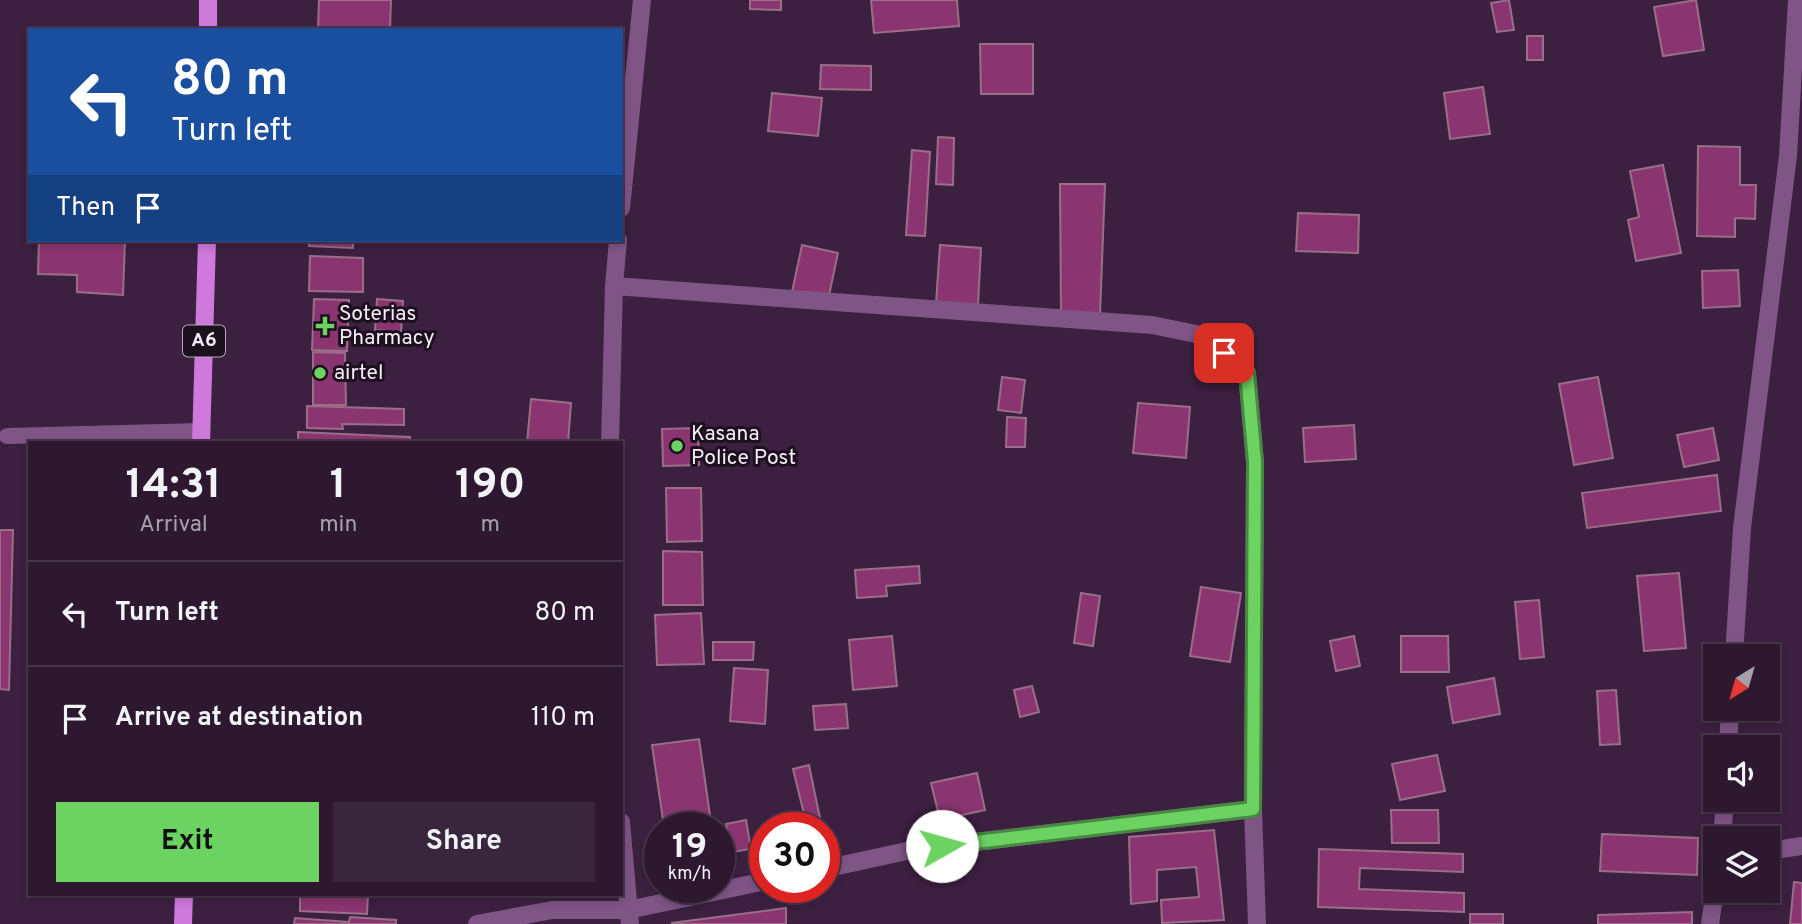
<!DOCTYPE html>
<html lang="en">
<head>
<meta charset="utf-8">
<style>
  :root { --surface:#2d1830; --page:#39253c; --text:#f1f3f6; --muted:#a7a0ab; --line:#48374c; --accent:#6cd362 }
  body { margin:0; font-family:Overpass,sans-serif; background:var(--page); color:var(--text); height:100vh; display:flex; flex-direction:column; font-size:26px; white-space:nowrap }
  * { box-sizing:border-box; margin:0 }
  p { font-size:23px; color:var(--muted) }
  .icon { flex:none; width:38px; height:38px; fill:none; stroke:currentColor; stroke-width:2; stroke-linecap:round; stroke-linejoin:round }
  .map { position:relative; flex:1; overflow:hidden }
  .details { position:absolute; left:28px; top:441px; width:595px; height:455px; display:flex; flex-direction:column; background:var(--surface); border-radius:0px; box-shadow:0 4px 10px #0003,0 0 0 2px var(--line) }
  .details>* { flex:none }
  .top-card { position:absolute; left:28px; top:28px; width:595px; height:214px; border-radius:0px; box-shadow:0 4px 10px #0003,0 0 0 2px var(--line); background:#1a4fa0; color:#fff; overflow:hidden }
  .needle { width:46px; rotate:217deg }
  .buttons { position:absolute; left:1703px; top:644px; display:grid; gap:14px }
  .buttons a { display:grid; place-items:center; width:77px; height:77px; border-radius:0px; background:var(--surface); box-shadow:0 4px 10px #0003,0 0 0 2px var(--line); font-size:35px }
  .speed { position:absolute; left:644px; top:812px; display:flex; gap:14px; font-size:35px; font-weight:700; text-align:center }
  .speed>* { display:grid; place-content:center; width:91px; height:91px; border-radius:50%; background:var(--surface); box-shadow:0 4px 10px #0003,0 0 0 2px var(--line); line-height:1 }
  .speed small { font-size:18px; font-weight:400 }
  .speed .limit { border:10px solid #d22; background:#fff; color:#111 }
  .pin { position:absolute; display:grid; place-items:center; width:60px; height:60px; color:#fff; margin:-30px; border-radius:14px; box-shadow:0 4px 10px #0006 }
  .me { position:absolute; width:77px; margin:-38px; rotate:83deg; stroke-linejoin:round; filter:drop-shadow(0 0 5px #0008) }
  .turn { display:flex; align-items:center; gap:24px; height:147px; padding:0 28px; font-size:32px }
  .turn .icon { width:91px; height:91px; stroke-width:2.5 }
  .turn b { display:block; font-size:49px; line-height:60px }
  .then { display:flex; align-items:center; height:66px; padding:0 28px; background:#0003; gap:14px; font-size:26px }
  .eta { display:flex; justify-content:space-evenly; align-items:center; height:119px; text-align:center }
  .eta b { font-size:42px; font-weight:700; line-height:49px }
  .primary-button { display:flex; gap:14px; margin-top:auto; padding:14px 28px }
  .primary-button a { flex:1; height:80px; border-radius:0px; background:var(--accent); color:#111; font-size:28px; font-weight:700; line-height:80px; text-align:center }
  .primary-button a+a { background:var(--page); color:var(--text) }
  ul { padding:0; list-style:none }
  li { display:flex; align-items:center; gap:21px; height:105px; padding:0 28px; border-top:2px solid var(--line) }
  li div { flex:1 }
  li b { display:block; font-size:26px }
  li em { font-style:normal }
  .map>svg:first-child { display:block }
  .building { fill:#8b3570; stroke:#9a6e89; stroke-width:2 }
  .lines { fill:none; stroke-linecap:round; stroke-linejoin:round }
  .service { stroke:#7e5585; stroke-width:16 }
  .minor { stroke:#7e5585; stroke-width:18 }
  .primary { stroke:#cf79dd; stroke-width:18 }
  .route-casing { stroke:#468940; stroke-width:18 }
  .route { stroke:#6cd362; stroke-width:12 }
  .poi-dot { fill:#6cd362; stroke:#1c0f1e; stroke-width:2.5 }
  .labels { text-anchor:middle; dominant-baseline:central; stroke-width:6; stroke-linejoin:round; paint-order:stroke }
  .shield { fill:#1c0f1e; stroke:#b7aaba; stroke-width:2 }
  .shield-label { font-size:19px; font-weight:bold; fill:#faecfd }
  .poi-label { font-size:21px; fill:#faecfd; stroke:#1c0f1e; text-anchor:start }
</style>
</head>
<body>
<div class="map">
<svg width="1802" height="924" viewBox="0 0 1802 924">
  <rect width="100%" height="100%" fill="#3c2040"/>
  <path class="building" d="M 319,0 L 391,0 L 390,30 L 318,30 Z
    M 750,0 L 781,0 L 781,10 L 750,9 Z
    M 871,0 L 957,0 L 959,26 L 874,33 Z
    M 1509,0 L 1514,30 L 1497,32 L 1491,3 Z
    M 1696,0 L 1704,50 L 1663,56 L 1654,7 Z
    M 1527,36 L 1543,36 L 1543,60 L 1527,60 Z
    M 980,44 L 1033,44 L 1033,94 L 981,94 Z
    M 821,65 L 871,66 L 871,90 L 820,89 Z
    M 1483,87 L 1490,134 L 1450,139 L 1444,93 Z
    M 772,93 L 822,98 L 818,136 L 768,131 Z
    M 938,137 L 954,138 L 953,185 L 936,184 Z
    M 1698,146 L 1740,147 L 1740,185 L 1756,185 L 1755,219 L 1735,218 L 1735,237 L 1697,236 Z
    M 912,150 L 930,152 L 925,236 L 906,235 Z
    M 1663,165 L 1681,253 L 1636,261 L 1628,220 L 1639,217 L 1630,171 Z
    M 1060,184 L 1105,184 L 1100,314 L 1061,314 Z
    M 1298,213 L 1359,215 L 1358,253 L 1296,251 Z
    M 39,240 L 125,240 L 123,295 L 77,292 L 77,275 L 38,274 Z
    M 309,240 L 353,240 L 353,248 L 309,246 Z
    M 802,245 L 838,253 L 828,300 L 792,292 Z
    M 940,245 L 981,248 L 978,305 L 936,303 Z
    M 310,256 L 363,258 L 363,292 L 309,291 Z
    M 1738,270 L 1740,306 L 1703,308 L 1702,271 Z
    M 314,299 L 349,300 L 347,351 L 312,350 Z
    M 377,299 L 403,301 L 401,332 L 375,330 Z
    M 313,352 L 345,353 L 346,405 L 313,405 Z
    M 1002,377 L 1025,380 L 1021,413 L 998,410 Z
    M 1598,377 L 1613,458 L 1574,465 L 1559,384 Z
    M 531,399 L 571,403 L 568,443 L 527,443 Z
    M 1138,403 L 1190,407 L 1186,458 L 1133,453 Z
    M 307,406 L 404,409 L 404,425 L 342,424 L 343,429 L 307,428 Z
    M 1007,417 L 1026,418 L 1025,447 L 1006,447 Z
    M 1354,425 L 1356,459 L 1305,462 L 1303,428 Z
    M 698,428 L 699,465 L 663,466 L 662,429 Z
    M 1713,428 L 1719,460 L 1684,467 L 1677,435 Z
    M 298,432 L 410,437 L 410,443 L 298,443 Z
    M 1717,475 L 1721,511 L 1587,528 L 1582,493 Z
    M 666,488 L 701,488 L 702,541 L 667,542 Z
    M 0,530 L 13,530 L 9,690 L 0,689 Z
    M 663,551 L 702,552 L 703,605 L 663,605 Z
    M 919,566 L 920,583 L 886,586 L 887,596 L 857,598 L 855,570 Z
    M 1679,573 L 1686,648 L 1644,651 L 1637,576 Z
    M 1201,587 L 1241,593 L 1230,662 L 1190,656 Z
    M 1081,593 L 1100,596 L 1093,646 L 1074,643 Z
    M 1539,600 L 1544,657 L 1520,659 L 1515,602 Z
    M 701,613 L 704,664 L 657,665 L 655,615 Z
    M 892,636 L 897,686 L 853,690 L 849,640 Z
    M 1354,636 L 1360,666 L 1336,671 L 1330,641 Z
    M 1401,636 L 1448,636 L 1449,672 L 1401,672 Z
    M 713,642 L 754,642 L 753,660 L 713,660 Z
    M 734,668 L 768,670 L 765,724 L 730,721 Z
    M 1494,678 L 1500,714 L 1453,723 L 1447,687 Z
    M 1032,686 L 1039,712 L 1020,717 L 1014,690 Z
    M 1616,690 L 1620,744 L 1600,745 L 1597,691 Z
    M 846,704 L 848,728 L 815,730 L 813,706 Z
    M 699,739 L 710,815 L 663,820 L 652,745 Z
    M 1437,755 L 1445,791 L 1400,800 L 1392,764 Z
    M 809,765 L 822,828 L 792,828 L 790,817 L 804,814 L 793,769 Z
    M 977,773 L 985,810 L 940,820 L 931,783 Z
    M 1391,810 L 1438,810 L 1439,843 L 1392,843 Z
    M 746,820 L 751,849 L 731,852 L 726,824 Z
    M 1214,830 L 1224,920 L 1162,923 L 1161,900 L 1199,897 L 1196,867 L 1157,870 L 1157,901 L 1131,904 L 1129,837 Z
    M 1602,834 L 1698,838 L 1697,875 L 1600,871 Z
    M 1319,849 L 1463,854 L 1463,872 L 1360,868 L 1359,889 L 1464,893 L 1464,912 L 1318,907 Z
    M 1794,882 L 1802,883 L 1802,924 L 1790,924 Z
    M 300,894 L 368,894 L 367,914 L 300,911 Z
    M 786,908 L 786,924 L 672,924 L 672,923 Z
    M 1692,912 L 1692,924 L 1598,924 L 1598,915 Z
    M 1470,914 L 1503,914 L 1503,924 L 1470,924 Z
    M 350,917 L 396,920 L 396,924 L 294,924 L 295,918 L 349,922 Z"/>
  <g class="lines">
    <path class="service" d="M 7,436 L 201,431"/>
    <path class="minor" d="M 621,208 L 642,0
      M 614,286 L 1152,325 L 1196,334 L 1224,353 L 1247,373 L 1255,462 L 1253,809 L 1257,924
      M 610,443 L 614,286 L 618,240
      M 1734,656 L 1742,528 L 1788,156 L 1797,0
      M 1728,747 L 1730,709
      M 621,822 L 630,924
      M 1722,838 L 1725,800
      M 1768,851 L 1802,846
      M 824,869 L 916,849 L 1253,809
      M 477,924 L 552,910 L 628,910 L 765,881
      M 1710,924 L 1715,891"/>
    <path class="primary" d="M 208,0 L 208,30
      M 201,443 L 207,240
      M 183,924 L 184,894"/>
  </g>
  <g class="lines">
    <g class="route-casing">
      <path id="route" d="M 942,846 L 1253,809 L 1255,462 L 1247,373 L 1224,353"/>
    </g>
    <use href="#route" class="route"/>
  </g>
  <g class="poi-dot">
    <path d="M321.5 315.5h7v7h7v7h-7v7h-7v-7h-7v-7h7z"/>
    <circle cx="320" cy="373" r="7"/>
    <circle cx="677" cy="446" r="7"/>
  </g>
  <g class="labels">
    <rect class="shield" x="183" y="325.5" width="42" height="31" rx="5"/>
    <g class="shield-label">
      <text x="204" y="341">A6</text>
    </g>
    <g class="poi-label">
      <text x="339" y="314">Soterias<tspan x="339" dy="24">Pharmacy</tspan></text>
      <text x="334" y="373">airtel</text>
      <text x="691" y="434">Kasana<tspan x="691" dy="24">Police Post</tspan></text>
    </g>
  </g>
</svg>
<div class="buttons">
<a><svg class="needle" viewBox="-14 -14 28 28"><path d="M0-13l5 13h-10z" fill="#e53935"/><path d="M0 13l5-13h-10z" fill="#a7a0ab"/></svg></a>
<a><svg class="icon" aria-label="sound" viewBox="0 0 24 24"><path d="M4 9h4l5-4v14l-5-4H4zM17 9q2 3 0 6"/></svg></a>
<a><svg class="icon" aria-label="layers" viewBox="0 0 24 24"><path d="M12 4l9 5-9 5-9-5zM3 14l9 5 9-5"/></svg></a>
</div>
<div class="speed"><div>19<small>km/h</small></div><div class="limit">30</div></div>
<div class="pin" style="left:1224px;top:353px;background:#d93025"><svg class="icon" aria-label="arrive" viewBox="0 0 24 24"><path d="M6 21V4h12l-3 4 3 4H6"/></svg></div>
<svg class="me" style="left:942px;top:846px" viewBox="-20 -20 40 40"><circle r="19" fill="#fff"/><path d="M0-13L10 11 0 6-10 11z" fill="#6cd362"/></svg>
<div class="top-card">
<div class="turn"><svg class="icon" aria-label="left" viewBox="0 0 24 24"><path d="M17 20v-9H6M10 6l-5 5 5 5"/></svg><div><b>80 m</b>Turn left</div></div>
<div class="then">Then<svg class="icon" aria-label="arrive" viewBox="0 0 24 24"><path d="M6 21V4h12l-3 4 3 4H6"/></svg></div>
</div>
<section class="details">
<div class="eta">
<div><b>14:31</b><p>Arrival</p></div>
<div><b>1</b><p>min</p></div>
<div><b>190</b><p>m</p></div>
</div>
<ul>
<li><svg class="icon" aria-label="left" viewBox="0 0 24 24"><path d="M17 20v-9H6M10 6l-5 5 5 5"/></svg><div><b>Turn left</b></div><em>80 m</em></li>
<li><svg class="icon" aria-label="arrive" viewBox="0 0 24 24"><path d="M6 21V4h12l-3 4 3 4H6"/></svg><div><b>Arrive at destination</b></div><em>110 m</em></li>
</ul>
<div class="primary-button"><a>Exit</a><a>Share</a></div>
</section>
</div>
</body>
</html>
